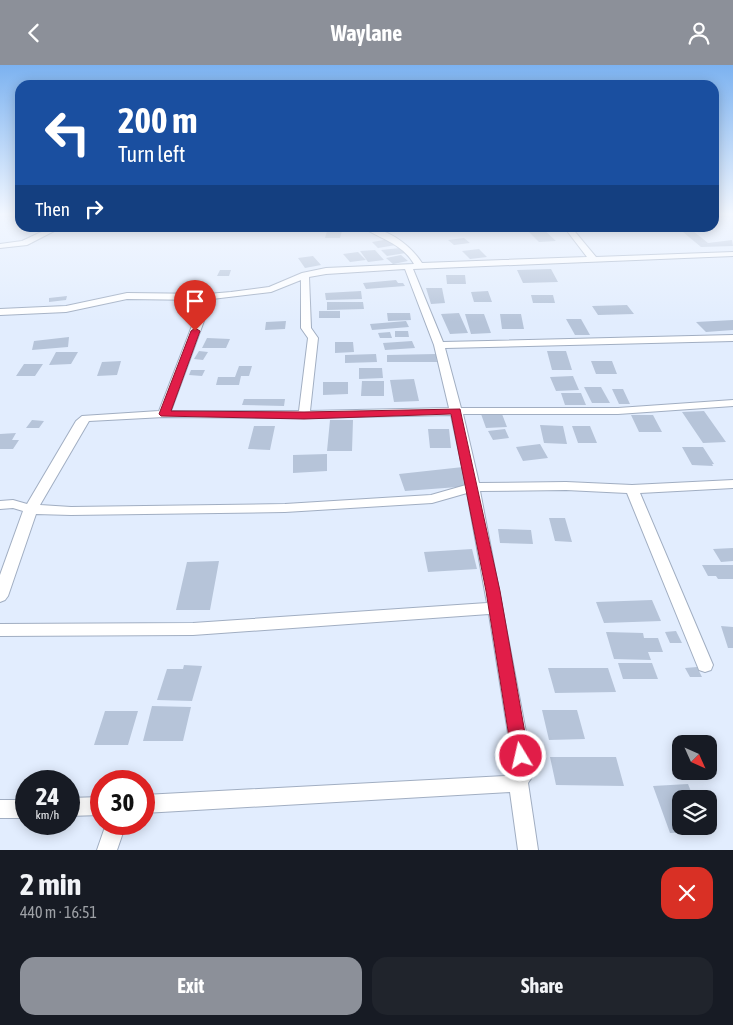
<!DOCTYPE html>
<html lang="en">
<head>
<meta charset="utf-8">
<style>
  :root { --surface:#171b24; --page:#20242c; --text:#f1f3f6; --muted:#9ea1a6; --accent:#8c9099 }
  body { margin:0; font-family:"Asap Condensed",sans-serif; background:var(--page); color:var(--text); height:100vh; display:flex; flex-direction:column; font-size:19px; white-space:nowrap }
  * { box-sizing:border-box; margin:0 }
  p { font-size:16px; color:var(--muted) }
  .icon { flex:none; width:28px; height:28px; fill:none; stroke:currentColor; stroke-width:2; stroke-linecap:round; stroke-linejoin:round }
  .map { position:relative; height:785px; overflow:hidden }
  .sheet { display:flex; flex-direction:column; background:var(--surface); flex:1 }
  .sheet>* { flex:none }
  .top-card { position:absolute; left:15px; top:15px; width:704px; height:152px; border-radius:15px; box-shadow:0 2px 12px #0003; background:#1a4fa0; color:#fff; overflow:hidden }
  .needle { width:32px; rotate:135deg }
  .tools { position:absolute; left:672px; top:670px; display:grid; gap:10px }
  .tools a { display:grid; place-items:center; width:45px; height:45px; border-radius:10px; background:var(--surface); box-shadow:0 2px 12px #0003; font-size:25px }
  .speed { position:absolute; left:15px; top:705px; display:flex; gap:10px; font-size:25px; font-weight:700; text-align:center }
  .speed>* { display:grid; place-content:center; width:65px; height:65px; border-radius:50%; background:var(--surface); box-shadow:0 2px 12px #0003; line-height:1 }
  .speed small { font-size:12px; font-weight:400 }
  .speed .limit { border:8px solid #d22; background:#fff; color:#111 }
  .pin { position:absolute; display:grid; place-items:center; width:42px; height:42px; color:#fff; margin:-51px -21px; border-radius:50% 50% 50% 0; rotate:-45deg; box-shadow:0 0 5px #0007 }
  .pin .icon { rotate:45deg }
  .me { position:absolute; width:55px; margin:-28px; rotate:351deg; stroke-linejoin:round; filter:drop-shadow(0 0 4px #0008) }
  .turn { display:flex; align-items:center; gap:18px; height:105px; padding:0 20px; font-size:22px }
  .turn .icon { width:65px; height:65px; stroke-width:2.5 }
  .turn b { display:block; font-size:35px; line-height:42px }
  .then { display:flex; align-items:center; height:48px; padding:0 20px; background:#0003; gap:10px; font-size:19px }
  .round { display:grid; place-items:center; flex:none; width:52px; height:52px; border-radius:15px; background:var(--page) }
  .summary { display:flex; align-items:center; justify-content:space-between; height:85px; padding:0 20px }
  h1 { font-size:30px; font-weight:700; line-height:38px }
  .button { display:flex; gap:10px; margin-top:auto; padding:10px 20px }
  .button a { flex:1; height:58px; border-radius:15px; background:var(--accent); color:#fff; font-size:20px; font-weight:700; line-height:58px; text-align:center }
  .button a+a { background:var(--page); color:var(--text) }
  header { display:flex; justify-content:space-between; align-items:center; height:65px; padding:0 20px; background:var(--accent); color:#fff; font-size:22px; font-weight:700 }
  .map>svg:first-child { display:block }
  .building { fill:#b6c4d9 }
  .lines { fill:none; stroke-linecap:round; stroke-linejoin:round }
  .street-casing { stroke:#a1aec2; stroke-width:2 }
  .street { fill:#fff; fill-rule:evenodd }
  .route { fill:#e11d48; stroke:#92132f }
</style>
</head>
<body>
<header><svg class="icon" aria-label="back" viewBox="0 0 24 24"><path d="M15 5l-7 7 7 7"/></svg>Waylane<svg class="icon" aria-label="person" viewBox="0 0 24 24"><circle cx="12" cy="8" r="4"/><path d="M4 21q1-7 8-7t8 7"/></svg></header>
<div class="map">
<svg width="733" height="785" viewBox="0 0 733 785">
  <rect width="100%" height="100%" fill="#e2edfe"/>
  <path class="building" d="M 677,162 L 688,162 L 708,178 L 732,175 L 733,181 L 701,182 Z
    M 542,163 L 556,176 L 539,177 L 526,164 Z
    M 327,166 L 342,166 L 340,173 L 325,173 Z
    M 464,173 L 470,178 L 454,180 L 448,175 Z
    M 390,174 L 396,180 L 378,183 L 372,177 Z
    M 400,183 L 406,188 L 387,191 L 381,185 Z
    M 479,184 L 487,192 L 470,194 L 462,186 Z
    M 375,185 L 384,195 L 368,197 L 360,186 Z
    M 358,187 L 366,195 L 350,197 L 343,189 Z
    M 401,190 L 408,196 L 393,199 L 386,193 Z
    M 313,191 L 321,200 L 305,203 L 298,193 Z
    M 551,204 L 558,217 L 523,218 L 517,205 Z
    M 220,205 L 231,205 L 229,211 L 217,211 Z
    M 446,210 L 465,210 L 466,219 L 447,219 Z
    M 396,215 L 398,218 L 403,218 L 405,221 L 366,224 L 363,218 Z
    M 426,223 L 442,223 L 445,238 L 431,239 Z
    M 361,226 L 362,234 L 326,235 L 325,228 Z
    M 488,226 L 492,237 L 474,237 L 471,227 Z
    M 531,230 L 553,230 L 555,238 L 533,238 Z
    M 67,231 L 66,235 L 49,237 L 49,233 Z
    M 327,237 L 363,237 L 364,244 L 327,245 Z
    M 627,240 L 634,249 L 598,250 L 592,241 Z
    M 319,246 L 340,246 L 340,253 L 319,253 Z
    M 387,248 L 410,248 L 411,255 L 388,256 Z
    M 459,248 L 468,268 L 450,269 L 441,249 Z
    M 465,249 L 484,249 L 491,268 L 471,269 Z
    M 500,249 L 521,249 L 524,264 L 502,264 Z
    M 566,254 L 581,254 L 590,270 L 575,270 Z
    M 733,255 L 733,265 L 706,267 L 696,257 Z
    M 286,256 L 285,264 L 265,265 L 266,257 Z
    M 406,256 L 409,262 L 372,265 L 370,259 Z
    M 395,266 L 408,266 L 409,272 L 395,272 Z
    M 390,267 L 392,273 L 380,273 L 378,268 Z
    M 69,272 L 68,282 L 32,285 L 34,276 Z
    M 207,273 L 230,274 L 226,283 L 202,283 Z
    M 412,276 L 415,283 L 385,285 L 383,278 Z
    M 335,277 L 353,277 L 354,287 L 335,288 Z
    M 199,286 L 208,287 L 203,295 L 194,294 Z
    M 547,286 L 566,286 L 572,305 L 552,305 Z
    M 56,287 L 78,287 L 71,299 L 49,300 Z
    M 376,289 L 377,297 L 345,298 L 345,290 Z
    M 436,289 L 437,297 L 387,297 L 387,290 Z
    M 121,296 L 117,310 L 97,311 L 102,297 Z
    M 591,296 L 612,296 L 617,309 L 596,309 Z
    M 24,299 L 43,299 L 35,311 L 16,311 Z
    M 239,301 L 252,301 L 249,311 L 241,311 L 239,320 L 216,320 L 218,312 L 235,312 Z
    M 359,303 L 382,303 L 383,313 L 359,314 Z
    M 191,305 L 205,305 L 202,311 L 189,310 Z
    M 573,311 L 579,325 L 556,326 L 550,312 Z
    M 414,314 L 419,336 L 394,337 L 390,315 Z
    M 362,316 L 384,316 L 384,331 L 361,331 Z
    M 323,317 L 348,317 L 348,329 L 323,330 Z
    M 584,322 L 601,322 L 610,338 L 592,338 Z
    M 612,324 L 623,324 L 630,339 L 619,339 Z
    M 561,328 L 581,328 L 586,340 L 565,340 Z
    M 244,334 L 285,334 L 284,341 L 242,340 Z
    M 704,346 L 726,377 L 703,378 L 682,347 Z
    M 481,349 L 502,349 L 507,362 L 486,363 Z
    M 631,350 L 653,350 L 662,367 L 639,367 Z
    M 32,355 L 44,356 L 39,363 L 26,363 Z
    M 330,355 L 353,355 L 352,386 L 327,386 Z
    M 540,360 L 563,361 L 567,379 L 544,378 Z
    M 254,361 L 275,361 L 270,385 L 248,384 Z
    M 572,361 L 590,361 L 597,378 L 578,378 Z
    M 428,364 L 449,364 L 451,383 L 430,383 Z
    M 505,364 L 509,373 L 493,375 L 488,366 Z
    M 16,368 L 12,375 L 19,375 L 13,384 L 0,384 L 0,369 Z
    M 540,379 L 548,393 L 523,396 L 516,382 Z
    M 682,382 L 703,382 L 714,399 L 712,399 L 713,401 L 692,400 Z
    M 327,389 L 327,406 L 293,408 L 293,390 Z
    M 463,402 L 471,421 L 405,426 L 399,409 Z
    M 549,453 L 565,453 L 572,477 L 555,476 Z
    M 498,464 L 531,465 L 533,479 L 500,478 Z
    M 733,483 L 733,496 L 721,497 L 713,484 Z
    M 472,484 L 477,504 L 428,507 L 424,487 Z
    M 219,496 L 210,545 L 176,545 L 187,497 Z
    M 702,500 L 733,500 L 733,514 L 718,514 L 716,511 L 708,511 Z
    M 652,535 L 661,556 L 604,558 L 596,537 Z
    M 721,561 L 733,562 L 733,583 L 728,583 Z
    M 676,566 L 682,578 L 670,578 L 665,567 Z
    M 606,567 L 643,568 L 644,573 L 658,573 L 663,587 L 648,587 L 651,595 L 614,594 Z
    M 618,598 L 652,598 L 658,614 L 623,614 Z
    M 184,600 L 202,601 L 192,636 L 157,635 L 167,604 L 183,604 Z
    M 697,602 L 702,612 L 690,612 L 685,603 Z
    M 548,603 L 608,603 L 616,627 L 555,628 Z
    M 152,641 L 191,642 L 183,676 L 143,676 Z
    M 542,645 L 577,645 L 585,674 L 549,675 Z
    M 105,646 L 138,646 L 128,680 L 94,680 Z
    M 550,692 L 616,692 L 624,721 L 556,720 Z
    M 688,719 L 694,734 L 681,734 L 681,761 L 705,761 L 707,766 L 670,768 L 653,721 Z"/>
  <g class="lines">
    <g class="street-casing">
      <path id="street" d="M 52,162 L 62,162 L 27,180 L 0,183 L 0,179 L 22,176 Z
        M 362,162 C 385,162 409,178 422,198 L 587,192 L 564,162 L 571,162 L 596,192 L 733,187 L 733,191 L 413,204 L 443,277 L 733,270 L 733,276 L 445,283 L 461,343 L 618,343 L 733,335 L 733,341 L 618,349 L 463,349 L 479,418 L 566,417 L 632,420 L 733,415 L 733,423 L 640,428 L 713,600 L 711,605 L 705,607 L 699,605 L 697,600 L 627,428 L 566,425 L 480,426 L 534,709 L 528,718 L 538,785 L 518,785 L 510,727 L 144,748 L 144,730 L 505,711 L 514,706 L 489,549 L 193,570 L 0,571 L 0,559 L 193,558 L 487,538 L 467,428 L 432,438 L 285,447 L 71,450 L 36,449 L 8,531 L 5,535 L 0,537 L 0,510 L 23,446 L 13,443 L 0,444 L 0,436 L 13,435 L 27,439 L 76,356 L 82,351 L 159,346 L 202,235 L 127,234 L 66,247 L 0,250 L 0,244 L 66,241 L 127,228 L 208,229 L 231,227 L 269,222 L 302,208 L 326,203 L 414,199 C 402,178 380,174 362,162 ZM 405,204 L 434,280 L 449,343 L 310,346 L 318,273 L 311,263 L 309,212 L 326,209 ZM 301,215 L 301,263 L 308,273 L 299,346 L 171,346 L 212,234 L 271,227 ZM 451,350 L 466,420 L 431,430 L 285,439 L 71,442 L 40,440 L 89,356 L 164,352 L 304,353 Z
        M 101,732 L 101,750 L 69,751 L 69,733 Z
        M 0,735 L 26,735 L 26,753 L 0,753 Z
        M 106,759 L 126,759 L 117,785 L 97,785 Z"/>
    </g>
    <use href="#street" class="street"/>
  </g>
  <linearGradient id="sky" x2="0" y2="1"><stop stop-color="#7cb2f0"/><stop offset="0.58" stop-color="#f2f7ff"/><stop offset="1" stop-color="#f2f7ff" stop-opacity="0"/></linearGradient>
  <rect width="733" height="257" fill="url(#sky)"/>
  <path class="route" d="M 195,263 L 200,266 L 171,346 L 304,347 L 460,344 L 500,526 L 529,691 L 527,696 L 521,699 L 515,696 L 512,691 L 486,526 L 451,349 L 304,354 L 161,351 L 159,349 L 191,266 Z"/>
</svg>
<div class="tools">
<a><svg class="needle" viewBox="-14 -14 28 28"><path d="M0-13l5 13h-10z" fill="#e53935"/><path d="M0 13l5-13h-10z" fill="#9ea1a6"/></svg></a>
<a><svg class="icon" aria-label="layers" viewBox="0 0 24 24"><path d="M12 4l9 5-9 5-9-5zM3 14l9 5 9-5"/></svg></a>
</div>
<div class="speed"><div>24<small>km/h</small></div><div class="limit">30</div></div>
<div class="pin" style="left:195px;top:266px;background:#d93025"><svg class="icon" aria-label="arrive" viewBox="0 0 24 24"><path d="M6 21V4h12l-3 4 3 4H6"/></svg></div>
<svg class="me" style="left:521px;top:691px" viewBox="-20 -20 40 40"><circle r="17" fill="#e11d48" stroke="#fff" stroke-width="3"/><path d="M0-11L8 9 0 5-8 9z" fill="#fff"/></svg>
<div class="top-card">
<div class="turn"><svg class="icon" aria-label="left" viewBox="0 0 24 24"><path d="M17 20v-9H6M10 6l-5 5 5 5"/></svg><div><b>200 m</b>Turn left</div></div>
<div class="then">Then<svg class="icon" aria-label="right" viewBox="0 0 24 24"><path d="M7 20v-9h11M14 6l5 5-5 5"/></svg></div>
</div>
</div>
<section class="sheet">
<div class="summary"><div><h1>2 min</h1><p>440 m · 16:51</p></div><a class="round" style="background:#d93025;color:#fff"><svg class="icon" aria-label="close" viewBox="0 0 24 24"><path d="M6 6l12 12M18 6L6 18"/></svg></a></div>
<div class="button"><a>Exit</a><a>Share</a></div>
</section>
</body>
</html>
